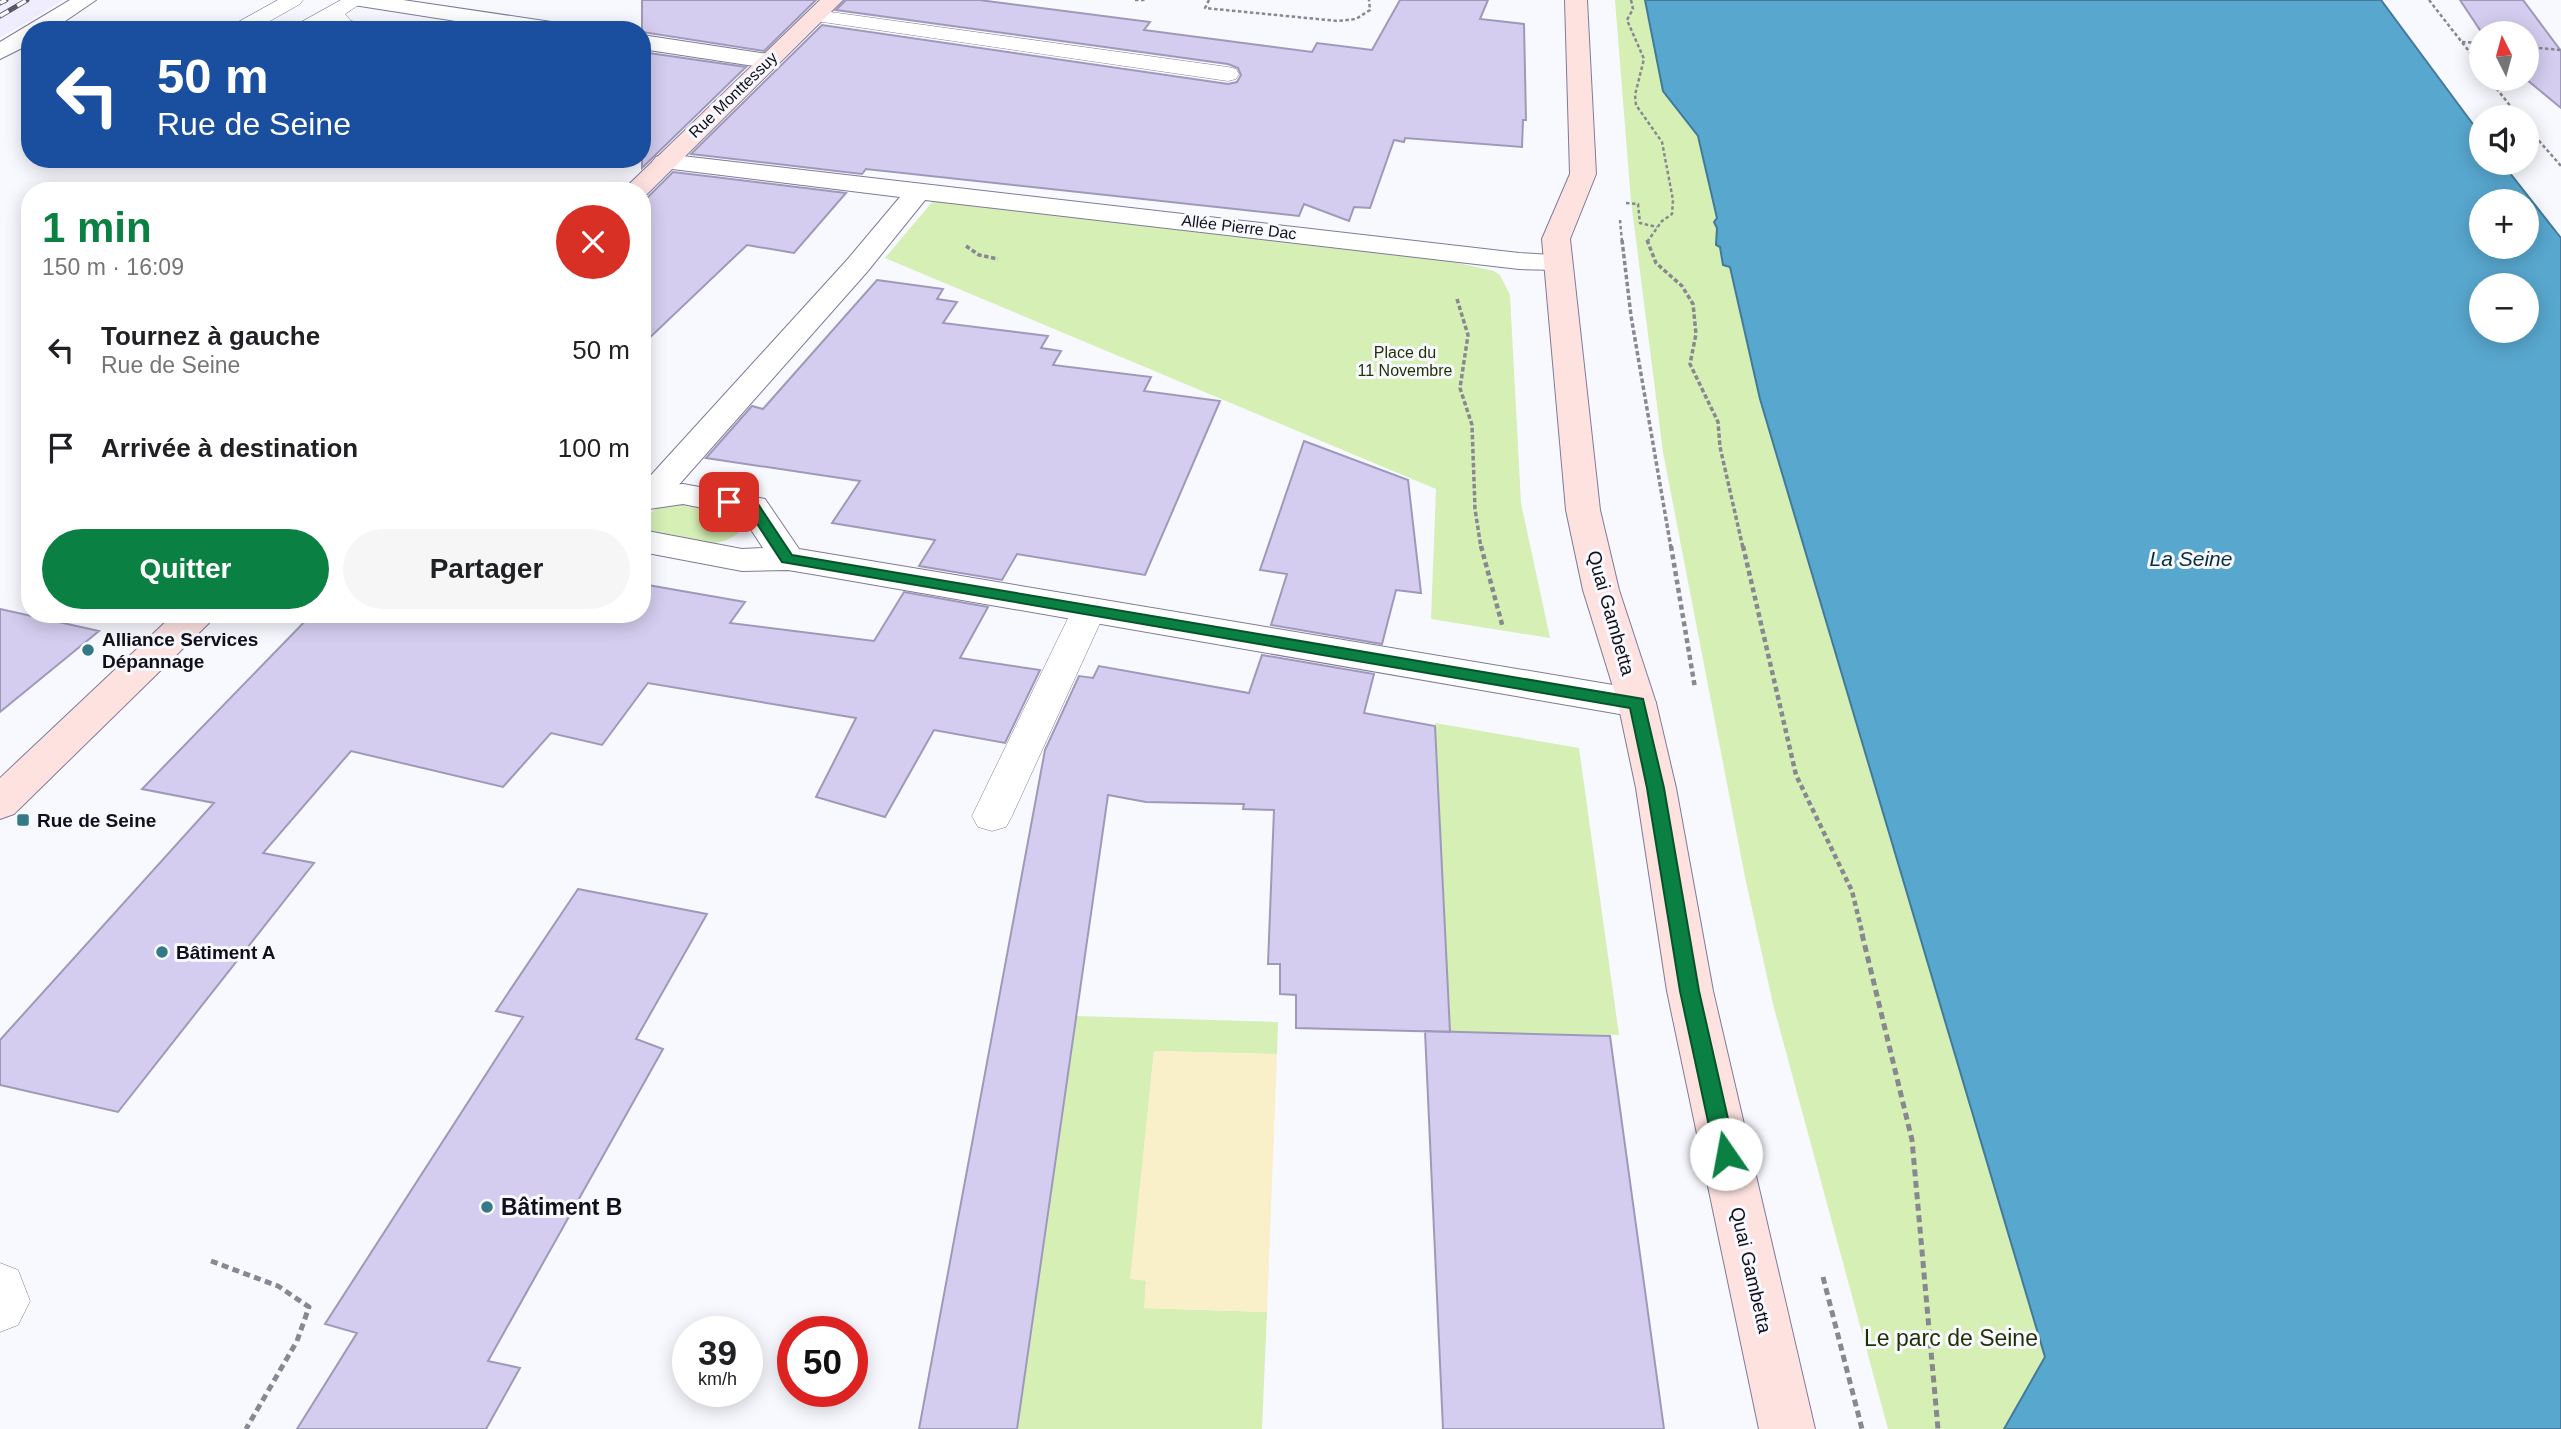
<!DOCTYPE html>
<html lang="fr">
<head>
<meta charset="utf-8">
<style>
  :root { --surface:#fff; --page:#f6f6f6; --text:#202124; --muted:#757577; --accent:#0b8043 }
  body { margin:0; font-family:Arial,sans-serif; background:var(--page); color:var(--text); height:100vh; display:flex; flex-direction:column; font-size:26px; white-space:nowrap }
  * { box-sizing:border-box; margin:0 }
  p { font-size:23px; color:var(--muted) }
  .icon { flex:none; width:38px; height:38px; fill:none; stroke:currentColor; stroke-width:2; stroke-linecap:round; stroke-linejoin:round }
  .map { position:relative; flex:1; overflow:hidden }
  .drawer { position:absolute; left:21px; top:182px; width:630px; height:441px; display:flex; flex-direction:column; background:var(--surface); border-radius:28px; box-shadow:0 4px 18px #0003 }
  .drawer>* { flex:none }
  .top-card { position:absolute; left:21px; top:21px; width:630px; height:147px; border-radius:28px; box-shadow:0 4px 18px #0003; background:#1a4fa0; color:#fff; overflow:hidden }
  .needle { width:46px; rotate:354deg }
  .controls { position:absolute; left:2469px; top:21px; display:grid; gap:14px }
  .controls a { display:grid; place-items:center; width:70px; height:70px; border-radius:50%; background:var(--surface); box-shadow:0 4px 18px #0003; font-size:35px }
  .speed { position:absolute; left:672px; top:1316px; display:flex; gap:14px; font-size:35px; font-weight:700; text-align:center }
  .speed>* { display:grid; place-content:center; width:91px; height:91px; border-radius:50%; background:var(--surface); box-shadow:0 4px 18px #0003; line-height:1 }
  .speed small { font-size:18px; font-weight:400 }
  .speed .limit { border:10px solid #d22; background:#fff; color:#111 }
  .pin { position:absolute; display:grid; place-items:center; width:60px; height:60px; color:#fff; margin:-30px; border-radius:14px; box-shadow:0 4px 10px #0006 }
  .me { position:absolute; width:77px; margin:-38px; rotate:348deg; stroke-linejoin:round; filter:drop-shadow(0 0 5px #0008) }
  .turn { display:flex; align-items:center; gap:24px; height:147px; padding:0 21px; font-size:32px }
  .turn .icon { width:91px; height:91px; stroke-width:2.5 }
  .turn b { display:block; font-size:49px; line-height:60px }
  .round { display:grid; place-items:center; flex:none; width:74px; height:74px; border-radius:37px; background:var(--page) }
  .head { display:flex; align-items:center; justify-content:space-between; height:119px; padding:0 21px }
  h1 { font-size:42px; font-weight:700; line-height:52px; color:var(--accent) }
  .primary-button { display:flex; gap:14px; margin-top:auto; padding:14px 21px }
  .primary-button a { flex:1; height:80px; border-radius:42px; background:var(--accent); color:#fff; font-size:28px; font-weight:700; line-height:80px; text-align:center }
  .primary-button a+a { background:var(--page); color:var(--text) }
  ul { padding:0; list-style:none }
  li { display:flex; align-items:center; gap:21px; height:98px; padding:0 21px }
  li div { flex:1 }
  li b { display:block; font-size:26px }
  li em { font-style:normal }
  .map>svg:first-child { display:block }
  .built { fill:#efedfe }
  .green { fill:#d5efb5 }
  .sand { fill:#f9efc9 }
  .water { fill:#58a7cf; stroke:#437999; stroke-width:2; fill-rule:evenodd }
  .building { fill:#d4cdef; stroke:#9f99b9; stroke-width:2 }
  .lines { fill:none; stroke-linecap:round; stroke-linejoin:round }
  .service-casing { stroke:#7e7a99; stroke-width:1 }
  .pedestrian-casing { stroke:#7e7a99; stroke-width:2 }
  .minor-casing { stroke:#7e7a99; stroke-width:2 }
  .secondary-casing { stroke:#7e7a99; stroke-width:2 }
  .path-far3 { stroke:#898891; stroke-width:2.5; stroke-dasharray:3.5 2.5; stroke-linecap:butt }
  .path-far2 { stroke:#898891; stroke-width:3.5; stroke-dasharray:4.5 2.5; stroke-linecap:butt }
  .path-far1 { stroke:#898891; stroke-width:4.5; stroke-dasharray:5 3.5; stroke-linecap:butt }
  .path { stroke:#898891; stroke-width:5; stroke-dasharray:7 4.5; stroke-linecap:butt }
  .service { fill:#fff; fill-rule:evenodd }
  .pedestrian { fill:#fff; fill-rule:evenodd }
  .minor { fill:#fff; fill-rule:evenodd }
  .secondary { fill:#fde2e0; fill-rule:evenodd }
  .rail-casing { stroke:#5b5963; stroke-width:5 }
  .rail { stroke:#f8f8ff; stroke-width:3.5; stroke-dasharray:10; stroke-linecap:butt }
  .route { fill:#0b8043; stroke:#07532c; stroke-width:2 }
  .poi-dot { fill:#337986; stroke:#f8f8ff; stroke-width:2.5 }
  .labels { text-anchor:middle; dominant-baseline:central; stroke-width:6; stroke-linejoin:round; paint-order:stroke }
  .far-street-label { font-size:16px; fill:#110f1a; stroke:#f8f8ff }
  .far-park-label { font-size:16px; fill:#1f3100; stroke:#f8f8ff }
  .street-label { font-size:19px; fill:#110f1a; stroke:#f8f8ff }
  .poi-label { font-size:19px; font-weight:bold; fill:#110f1a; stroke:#f8f8ff; text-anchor:start }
  .water-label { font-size:21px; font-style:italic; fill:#092e3f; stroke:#f8f8ff }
  .near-poi-label { font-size:23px; font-weight:bold; fill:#110f1a; stroke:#f8f8ff; text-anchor:start }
  .near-park-label { font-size:23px; fill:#1f3100; stroke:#f8f8ff }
</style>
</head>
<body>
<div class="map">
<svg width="2561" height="1429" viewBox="0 0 2561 1429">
  <rect width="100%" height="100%" fill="#f8f8ff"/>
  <path class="built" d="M 0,0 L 63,0 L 0,38 Z"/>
  <path class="green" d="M 1615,0 L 1645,0 L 1663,91 L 1698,136 L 1717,219 L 1714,222 L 1718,228 L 1723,265 L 1730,267 L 1760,399 L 2045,1357 L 2004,1429 L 1888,1429 L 1773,1004 L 1745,877 L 1663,452 L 1631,201 Z
    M 933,201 L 1436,258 L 1494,271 L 1500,275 L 1510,295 L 1521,503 L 1550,638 L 1431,619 L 1436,489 L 885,258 Z
    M 679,503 L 737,516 L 743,522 L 741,530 C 718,555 682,538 653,532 L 646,527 C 645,508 664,505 679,503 Z
    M 1435,723 L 1579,748 L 1619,1035 L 1450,1032 Z
    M 1076,1016 L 1278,1022 L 1277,1054 L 1154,1051 L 1131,1279 L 1146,1280 L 1145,1308 L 1267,1312 L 1262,1429 L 1017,1429 Z"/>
  <path class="sand" d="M 1154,1051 L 1277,1054 L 1267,1312 L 1144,1308 L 1146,1281 L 1130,1279 Z"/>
  <path class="water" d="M 1645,0 L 2381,0 L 2481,135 L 2482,163 L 2502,163 L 2561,238 L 2561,1429 L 2004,1429 L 2045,1357 L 1760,399 L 1730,267 L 1723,265 L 1720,247 L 1716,245 L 1717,228 L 1714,222 L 1717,218 L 1698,136 L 1663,91 ZM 2482,201 L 2527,201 L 2527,247 L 2482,247 ZM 2482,285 L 2527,285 L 2527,331 L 2482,331 Z"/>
  <path class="building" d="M 642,0 L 816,0 L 764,51 L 642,32 Z
    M 846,0 L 979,0 L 1150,22 L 1144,30 L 1312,52 L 1317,43 L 1372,50 L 1400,0 L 1488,0 L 1480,19 L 1524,24 L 1526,120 L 1523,120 L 1522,147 L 1405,138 L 1404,142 L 1394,140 L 1370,208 L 1354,207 L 1349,221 L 1304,204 L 1299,216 L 866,169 L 862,174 L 691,154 L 822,25 L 1228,84 L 1237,82 L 1241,75 L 1238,68 L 1228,64 L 836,10 Z
    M 2460,0 L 2523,0 L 2561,51 L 2561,108 L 2526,79 L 2527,33 L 2482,33 Z
    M 642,52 L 746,67 L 642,168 Z
    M 673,172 L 846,193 L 794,253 L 747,245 L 642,345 L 642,199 L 646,199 Z
    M 877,280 L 943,289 L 937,299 L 957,302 L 943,323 L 1048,336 L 1041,348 L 1061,351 L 1053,365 L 1151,377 L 1144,391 L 1220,401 L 1145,575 L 1017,554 L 1002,580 L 919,566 L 935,540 L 832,523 L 860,481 L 706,458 L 752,406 L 763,409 Z
    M 1304,441 L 1408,480 L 1421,593 L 1396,590 L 1382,644 L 1271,625 L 1287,574 L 1260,570 Z
    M 642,584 L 745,602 L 730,623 L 874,641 L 904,592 L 988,607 L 960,658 L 1040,670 L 1005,743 L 934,730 L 885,817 L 816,797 L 856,718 L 648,683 L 602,745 L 551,733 L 503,787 L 351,751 L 263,853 L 314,863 L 118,1112 L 0,1085 L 0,1040 L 214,803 L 142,789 L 312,614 L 642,614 Z
    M 0,609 L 99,631 L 0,712 Z
    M 1262,655 L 1374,674 L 1364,713 L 1435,726 L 1450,1032 L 1296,1028 L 1296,995 L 1280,994 L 1280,964 L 1268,964 L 1274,810 L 1243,809 L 1244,804 L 1146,802 L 1108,795 L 1017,1429 L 919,1429 L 1045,750 L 1079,676 L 1093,678 L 1099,666 L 1249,693 Z
    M 578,889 L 707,914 L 636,1039 L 663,1049 L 488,1361 L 520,1368 L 486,1429 L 297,1429 L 357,1333 L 325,1324 L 523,1017 L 496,1011 Z
    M 1425,1031 L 1610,1036 L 1664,1429 L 1443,1429 Z"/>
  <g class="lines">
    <g class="service-casing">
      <path id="service" d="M 278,0 L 303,0 L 300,4 L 254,30 L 228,30 L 231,26 Z
        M 341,0 L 366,0 L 345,14 L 351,21 L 379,26 L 382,30 L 336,30 L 330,23 L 317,30 L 291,30 L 294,26 Z
        M 816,10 L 1228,67 L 1236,69 L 1239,74 L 1236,79 L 1228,81 L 809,20 L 806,16 L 809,12 Z
        M 1089,598 L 1101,602 L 1106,610 L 1012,816 L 1006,827 L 992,831 L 978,827 L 972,816 L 1072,610 L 1077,602 Z
        M 0,1263 L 18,1270 L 30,1301 L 18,1325 L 0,1332 Z"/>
    </g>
    <g class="pedestrian-casing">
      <path id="pedestrian" d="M 665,154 L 1519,253 L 1567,256 L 1571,262 L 1567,268 L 1557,270 L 1519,269 L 925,200 L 867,272 L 661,505 L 649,509 L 642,507 L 642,485 L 847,260 L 900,197 L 656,167 L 652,162 L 656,157 Z"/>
    </g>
    <g class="minor-casing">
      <path id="minor" d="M 70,0 L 96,0 L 52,30 L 30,30 L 30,44 L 0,59 L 0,42 Z
        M 349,0 L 403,0 L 558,23 L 566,25 L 569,30 L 513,30 L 360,6 L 352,5 Z
        M 642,35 L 768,54 L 776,56 L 779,61 L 776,66 L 768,68 L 642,49 Z
        M 683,484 L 765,499 L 799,549 L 1637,689 L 1651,693 L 1656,703 L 1651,713 L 1637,717 L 818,575 L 788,570 L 742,571 L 642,552 L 642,530 L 742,549 L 763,548 L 742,516 L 683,504 L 642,510 L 642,488 Z"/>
    </g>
    <g class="secondary-casing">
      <path id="secondary" d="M 820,0 L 843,0 L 644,197 L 642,191 L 622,191 Z
        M 1565,0 L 1587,0 L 1596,174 L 1570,239 L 1600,510 L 1619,590 L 1656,703 L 1676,788 L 1713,991 L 1815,1429 L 1759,1429 L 1667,991 L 1636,788 L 1618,703 L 1583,590 L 1566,510 L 1542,239 L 1570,174 Z
        M 174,614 L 214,614 L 209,623 L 14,814 L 0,819 L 0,778 Z"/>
    </g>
    <path class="path-far3" d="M 1135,0 L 1145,0
      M 1209,0 L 1205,8 L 1338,21 L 1356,19 L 1370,10 L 1369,0
      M 1631,0 L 1633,9 L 1627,20 L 1644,59 L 1635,95 L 1636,105 L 1662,142 L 1673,200 L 1672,214 L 1662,221 L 1647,242
      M 2429,0 L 2482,68
      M 2462,42 L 2482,43
      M 2527,47 L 2561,50
      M 2489,79 L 2519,117
      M 2527,127 L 2561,166
      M 1626,203 L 1638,204 L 1640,223 L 1657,227
      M 1620,220 L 1622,242"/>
    <path class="path-far2" d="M 1622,240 L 1631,316 L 1671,548
      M 1647,240 L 1656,263 L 1682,286 L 1693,304 L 1696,334 L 1690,364 L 1718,422 L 1720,447 L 1743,548
      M 966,246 L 979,255 L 998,259
      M 1457,299 L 1468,335 L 1460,388 L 1472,425 L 1475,509 L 1481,548"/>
    <path class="path-far1" d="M 1481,546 L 1503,628
      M 1671,546 L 1695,688
      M 1743,546 L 1796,775 L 1852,891 L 1863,936"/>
    <path class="path" d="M 1862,934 L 1912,1140 L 1938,1429
      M 211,1261 L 278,1286 L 309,1307 L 297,1341 L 246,1429
      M 1823,1277 L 1862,1429"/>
    <use href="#service" class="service"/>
    <use href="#pedestrian" class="pedestrian"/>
    <use href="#minor" class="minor"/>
    <use href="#secondary" class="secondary"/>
    <g class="rail-casing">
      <path id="rail" d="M 0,3 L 6,0
        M 0,16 L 27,0"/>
    </g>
    <use href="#rail" class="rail"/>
  </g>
  <path class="route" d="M 729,498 L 758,504 L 792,555 L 1643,699 L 1664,788 L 1699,991 L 1736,1154 L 1733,1161 L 1726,1164 L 1718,1161 L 1715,1154 L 1680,991 L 1647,788 L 1630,708 L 788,563 L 782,562 L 748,510 L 725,506 L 722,502 Z"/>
  <g class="poi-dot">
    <circle cx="88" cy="650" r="7"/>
    <rect x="16" y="813" width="14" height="14" rx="3.5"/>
    <circle cx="162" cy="952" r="7"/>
    <circle cx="487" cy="1207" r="7"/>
  </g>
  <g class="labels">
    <g class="far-street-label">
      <text transform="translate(733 95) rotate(-44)">Rue Monttessuy</text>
      <text transform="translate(1239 227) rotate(7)">Allée Pierre Dac</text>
    </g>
    <g class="far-park-label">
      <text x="1405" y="352">Place du<tspan x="1405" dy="18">11 Novembre</tspan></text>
    </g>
    <g class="street-label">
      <text transform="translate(1611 613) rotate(74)">Quai Gambetta</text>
      <text transform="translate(1751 1270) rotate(77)">Quai Gambetta</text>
    </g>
    <g class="poi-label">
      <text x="102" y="639">Alliance Services<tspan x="102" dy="22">Dépannage</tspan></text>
      <text x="37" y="820">Rue de Seine</text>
      <text x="176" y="952">Bâtiment A</text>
    </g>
    <g class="water-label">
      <text x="2191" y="558">La Seine</text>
    </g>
    <g class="near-poi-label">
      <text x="501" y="1207">Bâtiment B</text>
    </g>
    <g class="near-park-label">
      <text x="1951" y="1338">Le parc de Seine</text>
    </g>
  </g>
</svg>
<div class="controls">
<a><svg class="needle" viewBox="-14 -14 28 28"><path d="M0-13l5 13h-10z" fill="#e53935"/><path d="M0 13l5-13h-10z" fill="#757577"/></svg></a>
<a><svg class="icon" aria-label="sound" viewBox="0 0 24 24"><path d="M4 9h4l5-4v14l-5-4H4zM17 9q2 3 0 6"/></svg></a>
<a>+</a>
<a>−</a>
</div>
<div class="speed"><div>39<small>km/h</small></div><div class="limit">50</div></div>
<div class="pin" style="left:729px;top:502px;background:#d93025"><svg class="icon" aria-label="arrive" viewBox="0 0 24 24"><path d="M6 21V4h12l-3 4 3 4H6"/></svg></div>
<svg class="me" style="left:1726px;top:1154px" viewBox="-20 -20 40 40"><circle r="19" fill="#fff"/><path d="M0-13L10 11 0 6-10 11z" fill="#0b8043"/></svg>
<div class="top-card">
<div class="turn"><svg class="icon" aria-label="left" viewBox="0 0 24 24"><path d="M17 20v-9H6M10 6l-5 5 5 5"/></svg><div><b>50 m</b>Rue de Seine</div></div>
</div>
<section class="drawer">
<div class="head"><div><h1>1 min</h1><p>150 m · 16:09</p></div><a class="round" style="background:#d93025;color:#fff"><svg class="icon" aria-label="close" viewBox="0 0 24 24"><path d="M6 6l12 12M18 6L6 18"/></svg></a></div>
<ul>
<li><svg class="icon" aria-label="left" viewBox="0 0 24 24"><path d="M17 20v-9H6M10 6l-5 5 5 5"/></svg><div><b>Tournez à gauche</b><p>Rue de Seine</p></div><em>50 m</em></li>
<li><svg class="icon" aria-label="arrive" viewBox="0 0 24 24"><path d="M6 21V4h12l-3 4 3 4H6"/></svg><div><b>Arrivée à destination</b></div><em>100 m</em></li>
</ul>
<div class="primary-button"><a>Quitter</a><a>Partager</a></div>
</section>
</div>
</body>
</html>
